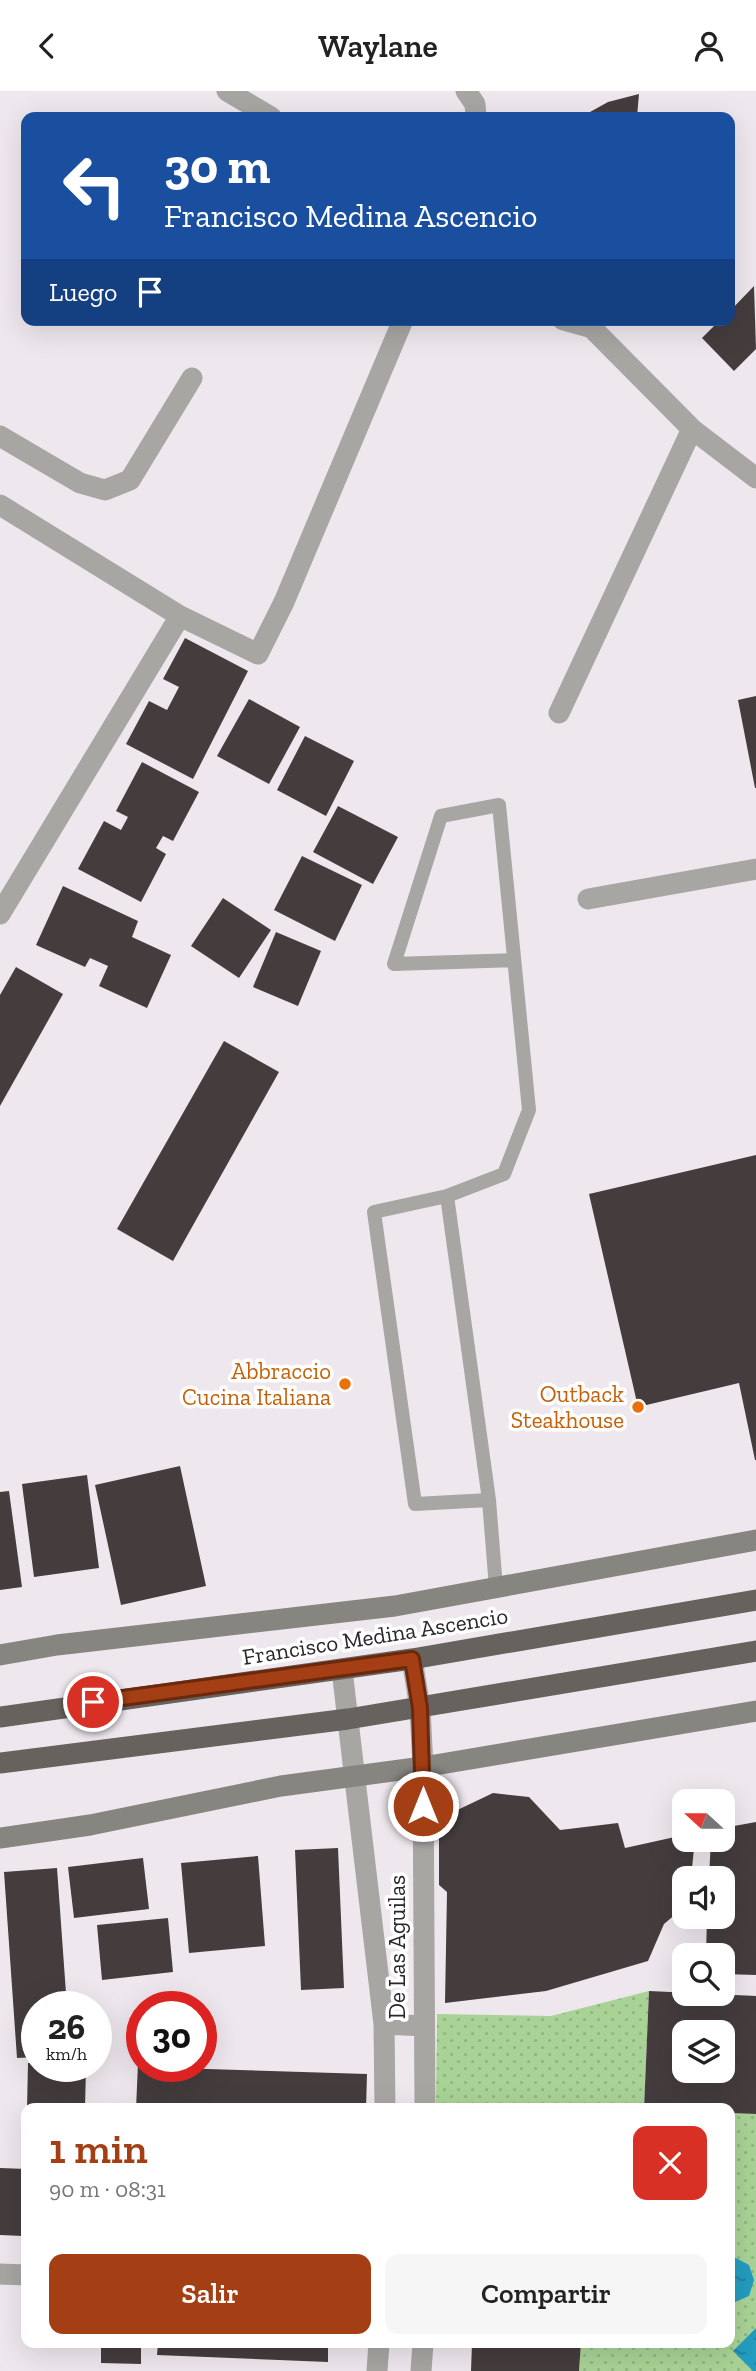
<!DOCTYPE html>
<html lang="es">
<head>
<meta charset="utf-8">
<style>
  :root { --surface:#fff; --page:#f6f6f6; --text:#222; --muted:#767676; --accent:#a43e14 }
  body { margin:0; font-family:"Zilla Slab",serif; background:var(--page); color:var(--text); height:100vh; display:flex; flex-direction:column; font-size:26px; white-space:nowrap }
  * { box-sizing:border-box; margin:0 }
  p { font-size:23px; color:var(--muted) }
  .icon { flex:none; width:38px; height:38px; fill:none; stroke:currentColor; stroke-width:2; stroke-linecap:round; stroke-linejoin:round }
  .map { position:relative; flex:1; overflow:hidden }
  .side { position:absolute; left:21px; top:2012px; width:714px; height:245px; display:flex; flex-direction:column; background:var(--surface); border-radius:14px; box-shadow:0 7px 28px #0002 }
  .side>* { flex:none }
  .guide { position:absolute; left:21px; top:21px; width:714px; height:214px; border-radius:14px; box-shadow:0 7px 28px #0002; background:#1a4fa0; color:#fff; overflow:hidden }
  .needle { width:46px; rotate:291deg }
  .controls { position:absolute; left:672px; top:1698px; display:grid; gap:14px }
  .controls a { display:grid; place-items:center; width:63px; height:63px; border-radius:14px; background:var(--surface); box-shadow:0 7px 28px #0002; font-size:35px }
  .speed { position:absolute; left:21px; top:1900px; display:flex; gap:14px; font-size:35px; font-weight:700; text-align:center }
  .speed>* { display:grid; place-content:center; width:91px; height:91px; border-radius:50%; background:var(--surface); box-shadow:0 7px 28px #0002; line-height:1 }
  .speed small { font-size:18px; font-weight:400 }
  .speed .limit { border:10px solid #d22; background:#fff; color:#111 }
  .pin { position:absolute; display:grid; place-items:center; width:60px; height:60px; color:#fff; margin:-30px; border:4px solid #fff; border-radius:50%; box-shadow:0 2px 7px #0007 }
  .me { position:absolute; width:77px; margin:-38px; rotate:0deg; stroke-linejoin:round; filter:drop-shadow(0 0 5px #0008) }
  .turn { display:flex; align-items:center; gap:24px; height:147px; padding:0 28px; font-size:32px }
  .turn .icon { width:91px; height:91px; stroke-width:2.5 }
  .turn b { display:block; font-size:49px; line-height:60px }
  .then { display:flex; align-items:center; height:66px; padding:0 28px; background:#0003; gap:14px; font-size:26px }
  .round { display:grid; place-items:center; flex:none; width:74px; height:74px; border-radius:14px; background:var(--page) }
  .overview { display:flex; align-items:center; justify-content:space-between; height:119px; padding:0 28px }
  h1 { font-size:42px; font-weight:600; line-height:52px; color:var(--accent) }
  .button { display:flex; gap:14px; margin-top:auto; padding:14px 28px }
  .button a { flex:1; height:80px; border-radius:14px; background:var(--accent); color:#fff; font-size:28px; font-weight:600; line-height:80px; text-align:center }
  .button a+a { background:var(--page); color:var(--text) }
  header { display:flex; justify-content:space-between; align-items:center; height:91px; padding:0 28px; background:var(--surface); font-size:32px; font-weight:600 }
  .map>svg:first-child { display:block }
  .park { fill:url(#park-dots) }
  .water { fill:url(#water-ripples) }
  .building { fill:#453d3d; fill-rule:evenodd }
  .lines { fill:none; stroke-linecap:round; stroke-linejoin:round }
  .service { stroke:#a7a6a3; stroke-width:14 }
  .minor { stroke:#a7a6a3; stroke-width:21 }
  .secondary { stroke:#878580; stroke-width:21 }
  .trunk { stroke:#66635e; stroke-width:21 }
  .route-casing { stroke:#6b280d; stroke-width:18 }
  .route { stroke:#a43e14; stroke-width:12 }
  .food-dot { fill:#e8710a; stroke:#fff; stroke-width:2.5 }
  .labels { text-anchor:middle; dominant-baseline:central; stroke-width:7; stroke-linejoin:round; paint-order:stroke }
  .food-label { font-size:23px; fill:#c56008; stroke:#fff; text-anchor:end }
  .street-label { font-size:23px; fill:#282628; stroke:#fff }
</style>
</head>
<body>
<header><svg class="icon" aria-label="back" viewBox="0 0 24 24"><path d="M15 5l-7 7 7 7"/></svg>Waylane<svg class="icon" aria-label="person" viewBox="0 0 24 24"><circle cx="12" cy="8" r="4"/><path d="M4 21q1-7 8-7t8 7"/></svg></header>
<div class="map">
<svg width="756" height="2280" viewBox="0 0 756 2280">
  <defs>
    <pattern id="park-dots" width="8" height="8" patternUnits="userSpaceOnUse" patternTransform="scale(1.75)"><rect width="8" height="8" fill="#a9d396"/><path d="M2 2h.1M6 6h.1" fill="none" stroke="#91b581" stroke-width="1.8" stroke-linecap="round"/></pattern>
    <pattern id="water-ripples" width="26" height="14" patternUnits="userSpaceOnUse" patternTransform="scale(1.75)"><rect width="26" height="14" fill="#239cc0"/><path d="M2 4q2-2 4 0t4 0M15 11q2-2 4 0t4 0" fill="none" stroke="#1e7f9c"/></pattern>
  </defs>
  <rect width="100%" height="100%" fill="#eee8ee"/>
  <path class="park" d="M 649,1900 L 644,2018 L 436,2018 L 437,1923 L 551,1925 Z
    M 730,2022 L 756,2023 L 756,2280 L 579,2280 L 581,2252 L 730,2252 Z"/>
  <path class="water" d="M 730,2164 L 749,2174 L 754,2189 L 749,2205 L 730,2213 Z
    M 756,2237 L 756,2280 L 753,2280 L 733,2260 Z"/>
  <path class="building" d="M 639,3 L 637,26 L 581,26 L 608,11 Z
    M 754,195 L 756,258 L 734,280 L 702,247 L 720,229 L 730,229 L 730,220 Z
    M 185,547 L 248,580 L 193,688 L 126,653 L 149,610 L 167,619 L 179,596 L 163,588 Z
    M 756,605 L 756,697 L 755,697 L 738,609 Z
    M 249,608 L 300,636 L 269,693 L 217,665 Z
    M 305,645 L 354,670 L 326,725 L 277,699 Z
    M 142,671 L 199,701 L 173,750 L 163,745 L 156,757 L 166,763 L 141,811 L 78,778 L 104,730 L 121,739 L 128,726 L 116,720 Z
    M 338,715 L 398,746 L 373,793 L 313,761 Z
    M 302,765 L 362,794 L 335,850 L 274,819 Z
    M 63,795 L 138,830 L 132,846 L 171,864 L 147,917 L 99,895 L 108,875 L 90,867 L 85,876 L 36,854 Z
    M 223,807 L 271,839 L 239,887 L 191,855 Z
    M 276,841 L 321,860 L 298,915 L 253,896 Z
    M 16,876 L 63,903 L 0,1015 L 0,904 Z
    M 224,950 L 279,981 L 173,1170 L 117,1138 Z
    M 756,1064 L 756,1369 L 755,1369 L 739,1292 L 638,1316 L 589,1103 Z
    M 180,1375 L 206,1495 L 121,1514 L 95,1394 Z
    M 87,1384 L 99,1477 L 34,1486 L 22,1393 Z
    M 9,1400 L 22,1496 L 0,1499 L 0,1401 Z
    M 493,1702 L 529,1706 L 560,1739 L 618,1732 L 625,1757 L 684,1744 L 684,1748 L 695,1748 L 691,1787 L 684,1787 L 684,1816 L 664,1833 L 648,1870 L 546,1900 L 445,1912 L 447,1801 L 439,1794 L 439,1745 L 447,1724 Z
    M 756,1731 L 756,1884 L 723,1883 L 723,1864 L 706,1864 L 707,1825 L 723,1825 L 723,1787 L 709,1787 L 711,1748 L 723,1748 L 723,1737 Z
    M 338,1757 L 344,1897 L 301,1899 L 295,1759 Z
    M 258,1765 L 265,1855 L 189,1862 L 181,1772 Z
    M 143,1767 L 149,1818 L 74,1827 L 68,1776 Z
    M 57,1777 L 67,1916 L 37,1916 L 37,1966 L 17,1967 L 4,1781 Z
    M 168,1827 L 173,1881 L 102,1889 L 97,1834 Z
    M 649,1900 L 756,1905 L 756,2023 L 730,2022 L 730,2018 L 644,2018 ZM 684,1941 L 723,1941 L 723,1979 L 684,1979 Z
    M 28,1972 L 37,1972 L 37,1976 L 86,1976 L 85,2018 L 27,2018 Z
    M 138,1972 L 142,1976 L 367,1983 L 366,2018 L 136,2018 Z
    M 0,2077 L 26,2078 L 23,2145 L 0,2144 Z
    M 101,2252 L 141,2252 L 141,2273 L 101,2272 Z
    M 158,2252 L 328,2252 L 328,2271 L 157,2264 Z
    M 472,2252 L 581,2252 L 579,2280 L 471,2280 Z"/>
  <g class="lines">
    <path class="service" d="M 447,1105 L 504,1083 L 529,1019 L 499,714 L 441,725 L 394,873 L 514,869
      M 489,1409 L 415,1413 L 374,1121 L 447,1105 L 489,1409 L 496,1497"/>
    <path class="minor" d="M 227,0 L 271,26
      M 466,0 L 475,13 L 476,26
      M 563,229 L 592,237
      M 584,229 L 692,338 L 756,387
      M 0,345 L 80,392 L 105,399 L 130,389 L 192,287
      M 0,414 L 180,525
      M 559,622 L 692,338
      M 588,808 L 756,778
      M 0,823 L 180,525 L 258,563 L 284,511 L 403,229
      M 412,1568 L 420,1617 L 423,1676 L 425,2018
      M 342,1579 L 384,1933 L 385,2018
      M 384,1933 L 424,1935
      M 0,2183 L 26,2184
      M 377,2280 L 379,2252
      M 421,2280 L 423,2252"/>
    <path class="secondary" d="M 0,1564 L 57,1554 L 395,1515 L 756,1449
      M 0,1747 L 90,1734 L 281,1695 L 423,1676 L 756,1620"/>
    <path class="trunk" d="M 0,1626 L 412,1568 L 756,1509
      M 0,1672 L 348,1628 L 756,1560"/>
  </g>
  <g class="lines">
    <g class="route-casing">
      <path id="route" d="M 93,1611 L 412,1568 L 420,1617 L 423,1715"/>
    </g>
    <use href="#route" class="route"/>
  </g>
  <g class="food-dot">
    <circle cx="345" cy="1293" r="7"/>
    <circle cx="638" cy="1316" r="7"/>
  </g>
  <g class="labels">
    <g class="food-label">
      <text x="331" y="1280">Abbraccio<tspan x="331" dy="26">Cucina Italiana</tspan></text>
      <text x="624" y="1303">Outback<tspan x="624" dy="26">Steakhouse</tspan></text>
    </g>
    <g class="street-label">
      <text transform="translate(375 1545) rotate(-9)">Francisco Medina Ascencio</text>
      <text transform="translate(397 1856) rotate(-90)">De Las Aguilas</text>
    </g>
  </g>
</svg>
<div class="controls">
<a><svg class="needle" viewBox="-14 -14 28 28"><path d="M0-13l5 13h-10z" fill="#e53935"/><path d="M0 13l5-13h-10z" fill="#767676"/></svg></a>
<a><svg class="icon" aria-label="sound" viewBox="0 0 24 24"><path d="M4 9h4l5-4v14l-5-4H4zM17 9q2 3 0 6"/></svg></a>
<a><svg class="icon" aria-label="search" viewBox="0 0 24 24"><circle cx="10" cy="10" r="6"/><path d="M15 15l6 6"/></svg></a>
<a><svg class="icon" aria-label="layers" viewBox="0 0 24 24"><path d="M12 4l9 5-9 5-9-5zM3 14l9 5 9-5"/></svg></a>
</div>
<div class="speed"><div>26<small>km/h</small></div><div class="limit">30</div></div>
<div class="pin" style="left:93px;top:1611px;background:#d93025"><svg class="icon" aria-label="arrive" viewBox="0 0 24 24"><path d="M6 21V4h12l-3 4 3 4H6"/></svg></div>
<svg class="me" style="left:423px;top:1715px" viewBox="-20 -20 40 40"><circle r="17" fill="#a43e14" stroke="#fff" stroke-width="3"/><path d="M0-11L8 9 0 5-8 9z" fill="#fff"/></svg>
<div class="guide">
<div class="turn"><svg class="icon" aria-label="left" viewBox="0 0 24 24"><path d="M17 20v-9H6M10 6l-5 5 5 5"/></svg><div><b>30 m</b>Francisco Medina Ascencio</div></div>
<div class="then">Luego<svg class="icon" aria-label="arrive" viewBox="0 0 24 24"><path d="M6 21V4h12l-3 4 3 4H6"/></svg></div>
</div>
<section class="side">
<div class="overview"><div><h1>1 min</h1><p>90 m · 08:31</p></div><a class="round" style="background:#d93025;color:#fff"><svg class="icon" aria-label="close" viewBox="0 0 24 24"><path d="M6 6l12 12M18 6L6 18"/></svg></a></div>
<div class="button"><a>Salir</a><a>Compartir</a></div>
</section>
</div>
</body>
</html>
